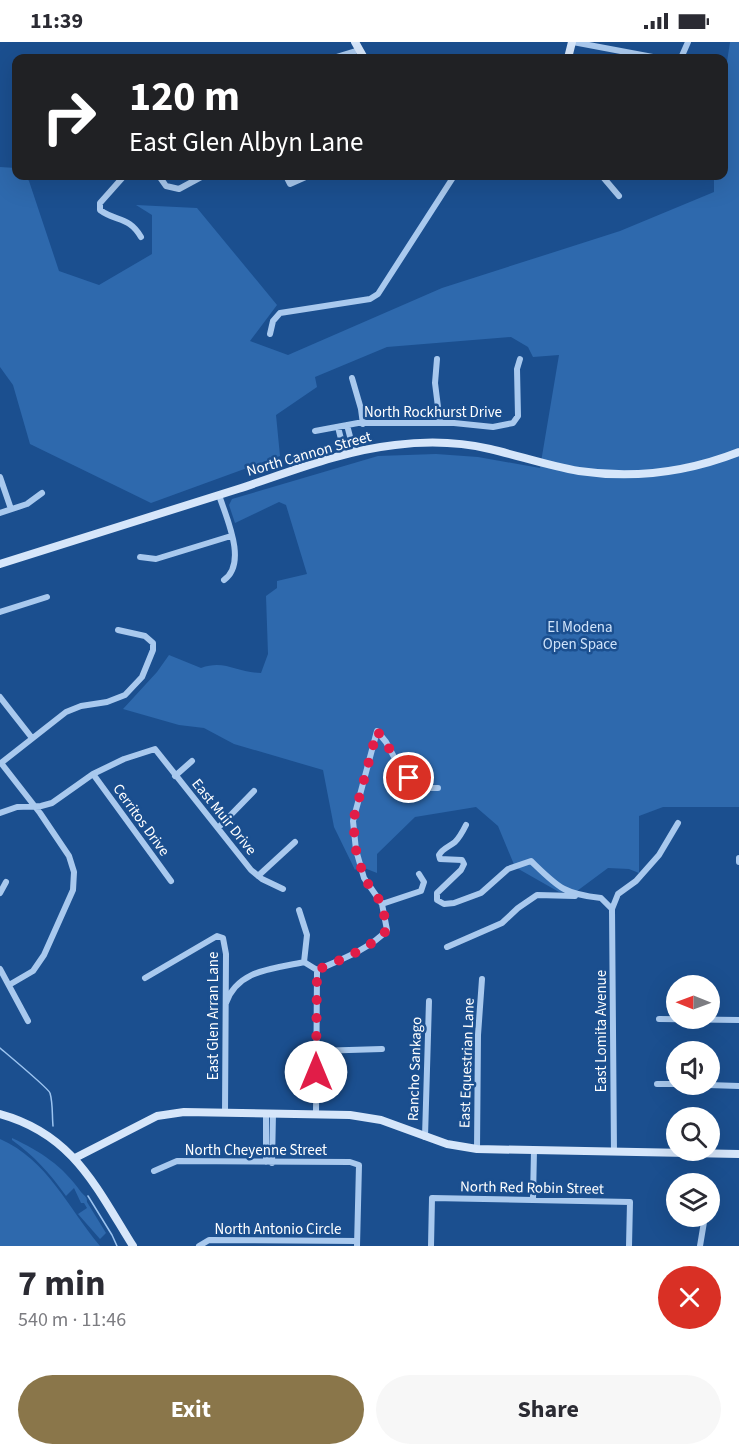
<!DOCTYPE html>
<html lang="en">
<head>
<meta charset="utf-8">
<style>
  :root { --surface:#fff; --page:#f7f7f7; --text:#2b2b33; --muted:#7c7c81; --accent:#8a764a }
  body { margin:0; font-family:"Source Sans 3",sans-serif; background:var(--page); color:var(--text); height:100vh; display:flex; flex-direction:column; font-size:22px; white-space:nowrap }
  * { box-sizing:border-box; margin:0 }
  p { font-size:20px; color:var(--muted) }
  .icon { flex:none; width:33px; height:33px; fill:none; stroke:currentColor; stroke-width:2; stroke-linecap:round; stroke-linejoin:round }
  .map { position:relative; height:1204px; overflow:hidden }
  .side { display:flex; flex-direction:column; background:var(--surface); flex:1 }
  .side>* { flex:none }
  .banner { position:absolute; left:12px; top:12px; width:716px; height:126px; border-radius:12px; box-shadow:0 6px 24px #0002; background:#202124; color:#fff; overflow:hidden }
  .needle { width:39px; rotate:271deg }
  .tools { position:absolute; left:666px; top:933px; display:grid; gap:12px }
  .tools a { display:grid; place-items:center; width:54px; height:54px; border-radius:50%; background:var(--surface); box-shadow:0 6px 24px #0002; font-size:30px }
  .pin { position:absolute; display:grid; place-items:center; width:51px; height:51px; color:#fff; margin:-26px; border:3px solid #fff; border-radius:50%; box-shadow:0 2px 6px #0007 }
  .me { position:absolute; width:66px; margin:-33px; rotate:0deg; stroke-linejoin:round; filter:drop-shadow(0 0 4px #0008) }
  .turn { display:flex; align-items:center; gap:21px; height:126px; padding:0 18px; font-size:27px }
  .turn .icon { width:78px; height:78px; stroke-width:2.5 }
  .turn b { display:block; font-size:42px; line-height:51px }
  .round { display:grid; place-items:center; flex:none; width:63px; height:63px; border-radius:32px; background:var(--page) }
  .headline { display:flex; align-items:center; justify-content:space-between; height:102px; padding:0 18px }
  h1 { font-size:36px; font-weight:700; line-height:45px }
  .primary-button { display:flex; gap:12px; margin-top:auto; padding:12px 18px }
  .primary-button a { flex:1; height:69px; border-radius:36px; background:var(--accent); color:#fff; font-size:24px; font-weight:700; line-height:69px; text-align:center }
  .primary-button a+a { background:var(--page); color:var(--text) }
  .status { display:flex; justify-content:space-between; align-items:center; height:42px; padding:0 30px; background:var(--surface); direction:ltr }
  .status svg { height:16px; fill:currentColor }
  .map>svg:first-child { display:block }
  .green { fill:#2e69ad }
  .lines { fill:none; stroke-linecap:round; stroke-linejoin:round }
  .stream { stroke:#9cc4f0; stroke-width:1.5 }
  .street { stroke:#a9c9ee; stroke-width:6 }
  .secondary { stroke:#d6e6fa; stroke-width:8 }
  .route { stroke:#e11d48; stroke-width:10; stroke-dasharray:0 18 }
  .labels { text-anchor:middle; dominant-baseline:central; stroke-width:5; stroke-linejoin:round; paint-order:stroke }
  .street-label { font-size:15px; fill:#fff; stroke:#1b4f8f }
  .park-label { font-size:15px; fill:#cfe3fa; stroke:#1b4f8f }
</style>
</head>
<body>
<div class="status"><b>11:39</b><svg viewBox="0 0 49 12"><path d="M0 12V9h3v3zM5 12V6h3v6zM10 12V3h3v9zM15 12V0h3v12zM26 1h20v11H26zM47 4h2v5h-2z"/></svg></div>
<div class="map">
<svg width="739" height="1204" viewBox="0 0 739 1204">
  <rect width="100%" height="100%" fill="#1b4f8f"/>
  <path class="green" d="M 730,0 L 739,0 L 739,765 L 663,765 L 639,774 L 639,831 L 629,827 L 608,826 L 577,849 L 559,850 L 515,825 L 498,784 L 476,765 L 415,775 L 377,812 L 377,831 L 359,824 L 355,828 L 334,785 L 323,728 L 234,702 L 204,686 L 179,683 L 123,667 L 157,630 L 169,613 L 201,626 C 225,617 237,631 261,631 L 268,612 L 266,554 L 277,546 L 277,539 L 307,532 L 286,463 L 279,460 L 235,481 L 229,463 L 232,457 L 378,414 L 436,412 L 478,415 L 540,426 L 559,313 L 533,315 L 528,305 L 511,295 L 387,305 L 315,335 L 317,345 L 276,373 L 280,414 L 151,461 L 30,402 L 13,343 L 0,325 L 0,125 L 16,126 L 16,134 L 25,134 L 29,139 L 59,229 L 99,243 L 152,212 L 152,173 L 136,163 L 197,166 L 277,263 L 250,299 L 288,313 L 442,246 L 620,189 L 714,150 L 714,134 L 723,134 L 723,46 Z
    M 12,1096 C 41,1110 62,1123 81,1150 C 85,1155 87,1154 87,1160 L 106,1191 L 100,1197 L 78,1172 L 87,1166 L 84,1161 L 81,1161 L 74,1146 L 66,1154 C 49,1130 35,1115 12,1098 Z
    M 0,1097 C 48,1118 68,1166 100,1204 L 0,1204 Z"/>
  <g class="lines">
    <path class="stream" d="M 0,1006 C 7,1012 49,1047 50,1051 C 53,1061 52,1074 53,1084
      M 88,1154 L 112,1193 L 117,1204"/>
    <path class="street" d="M 573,0 L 658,16
      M 333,16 L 359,8
      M 681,16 L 688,0
      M 124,134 L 100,161 L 100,168 C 116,180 129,174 141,195
      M 159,134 L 166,144 L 179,147 L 203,134
      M 286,134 L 290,142 L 308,134
      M 602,134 L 619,154
      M 270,292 L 273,279 L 280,271 L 370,257 L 378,252 L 454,134
      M 437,317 L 435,341 L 440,381
      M 352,336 L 361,367 L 363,382
      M 347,383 L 354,410
      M 338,385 L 345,413
      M 315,389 L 358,381 L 454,381 L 493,385 L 513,381 L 518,374 L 517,327 L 520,317
      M 0,435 L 11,467
      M 219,453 C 226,475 248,521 224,538
      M 0,471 L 27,462 L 42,451
      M 140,515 L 156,517 L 231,494
      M 0,570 L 47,555
      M 0,655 L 32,696
      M 93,732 L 171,839
      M 175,734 L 192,719
      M 0,771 L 17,765 L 41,764 L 52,761 L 93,732 L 124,717 L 155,707 L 251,828 L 262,837 L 283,847
      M 466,783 C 463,789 460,795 455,800 C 449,805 443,806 439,813 L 440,817 L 462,818 L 464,822 L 461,828 L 437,851 L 437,858 L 444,862 L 454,861 L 481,851 L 508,827 L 531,819 C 558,845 563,852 601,856 L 612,867
      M 218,786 L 254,749
      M 739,816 L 739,820
      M 258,834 L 295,800
      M 0,851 L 6,840
      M 382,862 L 421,849 L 424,840 L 419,832
      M 299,868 L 307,893 L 304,920
      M 447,905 L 502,881 L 518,866 L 537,853 L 575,854
      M 0,927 L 28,979
      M 317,928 C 340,918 370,907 387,888 L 382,862 L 364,836 L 356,808 L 353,779 L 377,689 L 386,700 L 400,726 L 418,746 L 438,746
      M 145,936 L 217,894 L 223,896 L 226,912 L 225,1071
      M 9,943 L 33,929 L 44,913 L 73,848 L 74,830 L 69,814 L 40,771 L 1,721 L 66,670 L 81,664 L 107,660 L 125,653 L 142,635 L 153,608 L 153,601 L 145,594 L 118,588
      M 226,961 C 238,927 274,927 304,920 L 317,928
      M 659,977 L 739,978
      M 316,1009 L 382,1007
      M 657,1042 L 676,1042
      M 677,1042 L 739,1044
      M 316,1072 L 317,928
      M 425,1095 L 429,959
      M 477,1107 L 478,993 L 482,937
      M 614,1110 L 612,867 L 618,852 L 636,839 L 659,813 L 678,781
      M 266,1120 L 266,1071
      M 272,1121 L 273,1071
      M 154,1129 L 177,1119 L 350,1120 L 359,1123 L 357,1204
      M 533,1157 L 534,1108
      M 199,1204 L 209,1198 L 357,1199
      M 431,1204 L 432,1156 L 630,1160 L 629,1204
      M 700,1204 L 705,1174"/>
    <path class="secondary" d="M 355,0 L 364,16
      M 568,16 L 572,0
      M 0,522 C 79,497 159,472 238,447 C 290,430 341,409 395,403 C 426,399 460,400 490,407 C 520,414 549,424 579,429 C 633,437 688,430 739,410
      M 0,1072 C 73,1092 96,1145 133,1204
      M 75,1116 L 157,1074 L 184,1070 L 350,1073 L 381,1078 L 447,1102 L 477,1107 L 739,1112"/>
  </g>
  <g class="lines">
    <path class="route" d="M 316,1030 L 317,928 C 340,918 370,907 387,888 L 382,862 L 364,836 L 356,808 L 353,779 L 377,689 C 389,704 397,721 409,736"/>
  </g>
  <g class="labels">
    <g class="street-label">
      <text x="433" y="370">North Rockhurst Drive</text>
      <text transform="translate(309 412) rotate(-16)">North Cannon Street</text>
      <text transform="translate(224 775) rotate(51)">East Muir Drive</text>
      <text transform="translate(141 778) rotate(54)">Cerritos Drive</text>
      <text transform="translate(213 974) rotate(-90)">East Glen Arran Lane</text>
      <text transform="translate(601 989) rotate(-90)">East Lomita Avenue</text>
      <text transform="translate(467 1021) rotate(-88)">East Equestrian Lane</text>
      <text transform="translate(415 1027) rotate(-88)">Rancho Sankago</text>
      <text x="256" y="1108">North Cheyenne Street</text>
      <text transform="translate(532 1146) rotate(1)">North Red Robin Street</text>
      <text x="278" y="1187">North Antonio Circle</text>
    </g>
    <g class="park-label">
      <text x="580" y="585">El Modena<tspan x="580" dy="17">Open Space</tspan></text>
    </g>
  </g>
</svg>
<div class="tools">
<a><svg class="needle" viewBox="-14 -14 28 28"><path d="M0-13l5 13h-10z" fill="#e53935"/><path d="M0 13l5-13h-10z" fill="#7c7c81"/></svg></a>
<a><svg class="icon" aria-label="sound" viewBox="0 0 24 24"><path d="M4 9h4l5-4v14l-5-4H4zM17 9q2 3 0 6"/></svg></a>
<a><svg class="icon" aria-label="search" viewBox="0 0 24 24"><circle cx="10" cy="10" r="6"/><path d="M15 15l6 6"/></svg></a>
<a><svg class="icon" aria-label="layers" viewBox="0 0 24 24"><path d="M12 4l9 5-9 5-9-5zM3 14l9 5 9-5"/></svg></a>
</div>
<div class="pin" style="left:409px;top:736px;background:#d93025"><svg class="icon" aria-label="arrive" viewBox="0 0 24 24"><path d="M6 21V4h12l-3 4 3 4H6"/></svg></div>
<svg class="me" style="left:316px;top:1030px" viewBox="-20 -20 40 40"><circle r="19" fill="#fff"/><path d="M0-13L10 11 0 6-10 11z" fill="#e11d48"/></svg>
<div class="banner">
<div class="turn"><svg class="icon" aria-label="right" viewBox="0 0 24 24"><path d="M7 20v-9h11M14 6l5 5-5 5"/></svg><div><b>120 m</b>East Glen Albyn Lane</div></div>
</div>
</div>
<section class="side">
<div class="headline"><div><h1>7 min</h1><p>540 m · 11:46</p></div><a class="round" style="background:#d93025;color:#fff"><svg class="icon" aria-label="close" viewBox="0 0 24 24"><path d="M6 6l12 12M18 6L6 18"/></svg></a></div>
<div class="primary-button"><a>Exit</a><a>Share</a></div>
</section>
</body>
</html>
